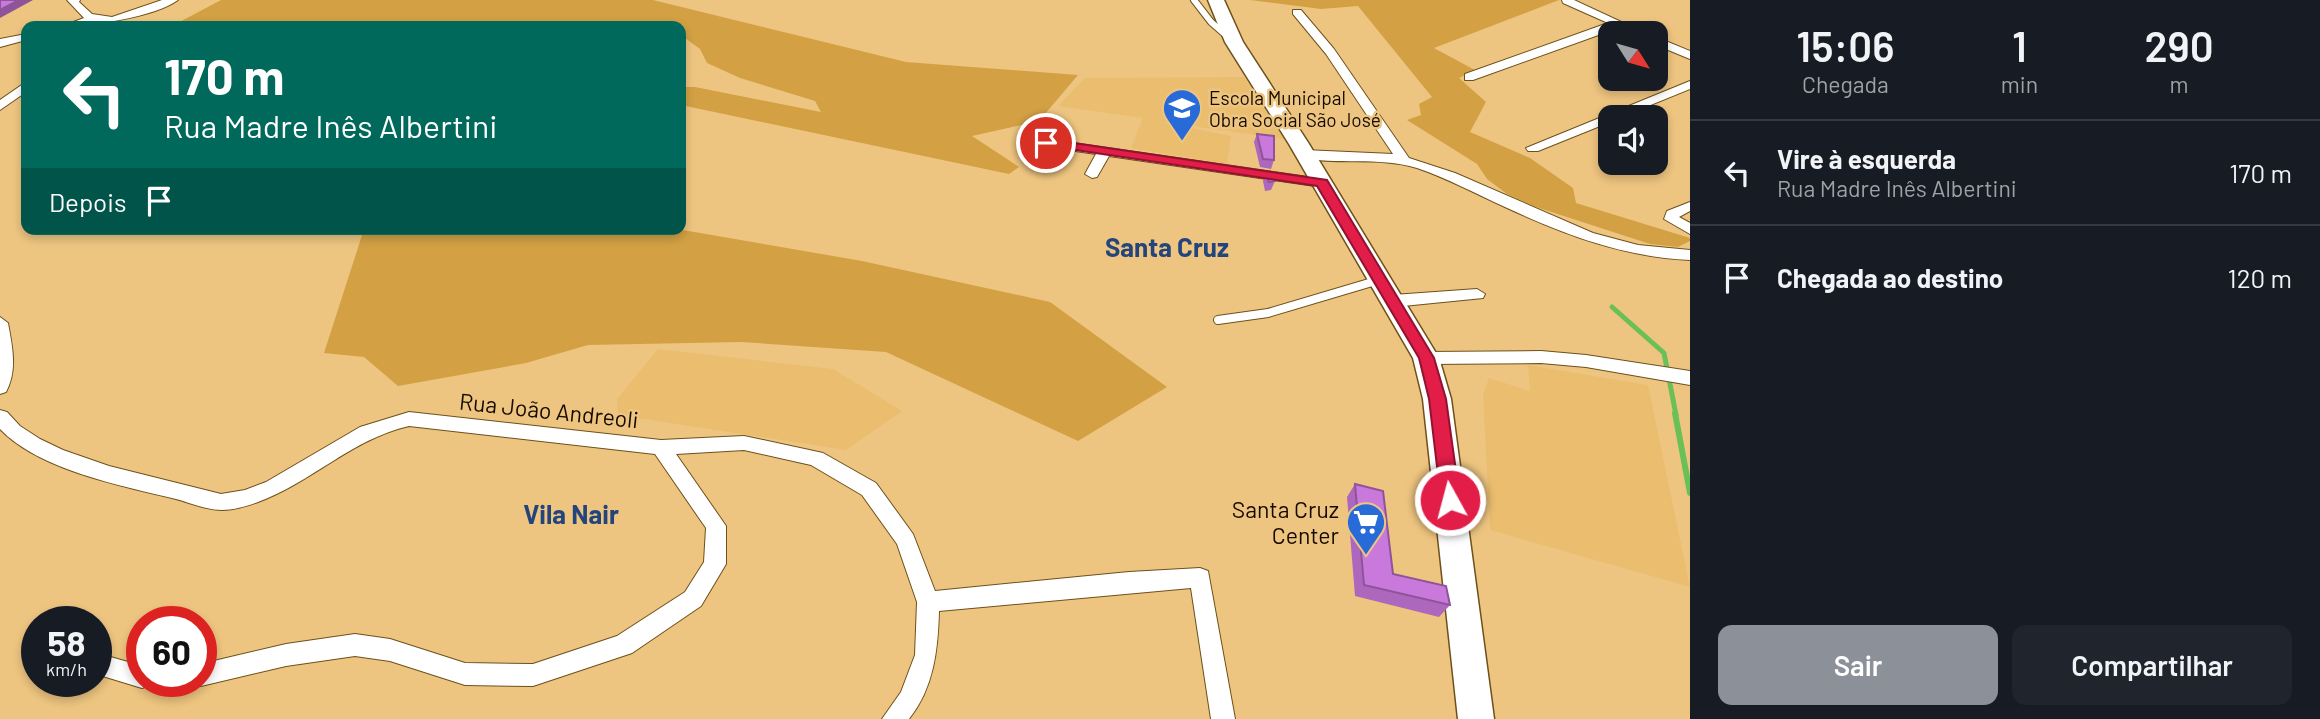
<!DOCTYPE html>
<html lang="pt">
<head>
<meta charset="utf-8">
<style>
  :root { --surface:#171b24; --page:#20242c; --text:#f1f3f6; --muted:#9ea1a6; --line:#363941; --accent:#8c9099 }
  body { margin:0; font-family:Barlow,sans-serif; background:var(--page); color:var(--text); height:100vh; display:flex; flex-direction:column; font-size:26px; white-space:nowrap }
  * { box-sizing:border-box; margin:0 }
  p { font-size:23px; color:var(--muted) }
  .icon { flex:none; width:38px; height:38px; fill:none; stroke:currentColor; stroke-width:2; stroke-linecap:round; stroke-linejoin:round }
  .map { position:relative; flex:1; overflow:hidden }
  .drawer { display:flex; flex-direction:column; background:var(--surface); width:630px }
  .drawer>* { flex:none }
  .guide { position:absolute; left:21px; top:21px; width:665px; height:214px; border-radius:14px; box-shadow:0 4px 10px #0003; background:#00695c; color:#fff; overflow:hidden }
  .needle { width:46px; rotate:127deg }
  .buttons { position:absolute; left:1598px; top:21px; display:grid; gap:14px }
  .buttons a { display:grid; place-items:center; width:70px; height:70px; border-radius:14px; background:var(--surface); box-shadow:0 4px 10px #0003; font-size:35px }
  .speed { position:absolute; left:21px; top:606px; display:flex; gap:14px; font-size:35px; font-weight:700; text-align:center }
  .speed>* { display:grid; place-content:center; width:91px; height:91px; border-radius:50%; background:var(--surface); box-shadow:0 4px 10px #0003; line-height:1 }
  .speed small { font-size:18px; font-weight:400 }
  .speed .limit { border:10px solid #d22; background:#fff; color:#111 }
  .pin { position:absolute; display:grid; place-items:center; width:60px; height:60px; color:#fff; margin:-30px; border:4px solid #fff; border-radius:50%; box-shadow:0 2px 7px #0007 }
  .me { position:absolute; width:77px; margin:-38px; rotate:353deg; stroke-linejoin:round; filter:drop-shadow(0 0 5px #0008) }
  .turn { display:flex; align-items:center; gap:24px; height:147px; padding:0 28px; font-size:32px }
  .turn .icon { width:91px; height:91px; stroke-width:2.5 }
  .turn b { display:block; font-size:49px; line-height:60px }
  .then { display:flex; align-items:center; height:66px; padding:0 28px; background:#0003; gap:14px; font-size:26px }
  .eta { display:flex; justify-content:space-evenly; align-items:center; height:119px; text-align:center }
  .eta b { font-size:42px; font-weight:600; line-height:49px }
  .cta { display:flex; gap:14px; margin-top:auto; padding:14px 28px }
  .cta a { flex:1; height:80px; border-radius:14px; background:var(--accent); color:#fff; font-size:28px; font-weight:600; line-height:80px; text-align:center }
  .cta a+a { background:var(--page); color:var(--text) }
  ul { padding:0; list-style:none }
  li { display:flex; align-items:center; gap:21px; height:105px; padding:0 28px; border-top:2px solid var(--line) }
  li div { flex:1 }
  li b { display:block; font-size:26px }
  li em { font-style:normal }
  main { display:flex; flex:1; min-height:0 }
  .map>svg:first-child { display:block }
  .built { fill:#eabd6f }
  .green { fill:#d3a144 }
  .lines { fill:none; stroke-linecap:round; stroke-linejoin:round }
  .stream-far1 { stroke:#6ac057; stroke-width:5 }
  .stream { stroke:#6ac057; stroke-width:6 }
  .service-far1-casing { stroke:#6d501a; stroke-width:8 }
  .service-casing { stroke:#6d501a; stroke-width:10 }
  .minor-casing { stroke:#6d501a; stroke-width:2 }
  .primary-casing { stroke:#6d501a; stroke-width:3 }
  .service-far1 { stroke:#fff; stroke-width:6 }
  .service { stroke:#fff; stroke-width:8 }
  .minor { fill:#fff; fill-rule:evenodd }
  .primary { fill:#fff; fill-rule:evenodd }
  .wall { fill:#ad67bd }
  .shaded-wall { fill:#8d549a }
  .building { fill:#c978dc; stroke:#8d549a; stroke-width:2 }
  .route { fill:#e11d48; stroke:#92132f; stroke-width:2 }
  .labels { text-anchor:middle; dominant-baseline:central; stroke-width:5; stroke-linejoin:round; paint-order:stroke }
  .far-poi-label { font-size:19px; fill:#160b00; stroke:#eec580; text-anchor:start }
  .street-label { font-size:23px; fill:#160b00; stroke:#eec580 }
  .poi-label { font-size:23px; fill:#160b00; stroke:#eec580; text-anchor:end }
  .quarter-label { font-size:26px; font-weight:bold; fill:#24457b; stroke:#eec580 }
</style>
</head>
<body>
<main>
<div class="map">
<svg width="1690" height="719" viewBox="0 0 1690 719">
  <rect width="100%" height="100%" fill="#eec580"/>
  <path class="built" d="M 1244,77 L 1284,139 L 1156,121 L 1231,136 L 1227,164 L 1131,148 L 1143,118 L 1058,106 L 1085,78 Z
    M 658,349 L 833,369 L 902,411 L 846,450 L 618,415 L 617,399 Z
    M 1528,365 L 1648,385 L 1690,587 L 1490,530 L 1483,395 L 1489,378 L 1530,391 Z"/>
  <path class="green" d="M 221,0 L 653,0 L 906,62 L 1078,75 L 1039,121 L 972,136 L 1019,167 L 1009,174 L 681,105 L 681,87 L 695,87 L 821,112 L 815,101 L 740,78 L 707,63 L 700,49 L 681,35 L 681,26 L 172,26 Z
    M 1250,0 L 1559,0 L 1434,48 L 1475,70 L 1459,78 L 1486,102 L 1470,132 L 1530,158 L 1573,188 L 1576,203 L 1690,238 L 1690,241 L 1678,247 L 1650,244 L 1533,206 L 1507,194 L 1487,179 L 1477,164 L 1407,120 L 1421,115 L 1419,104 L 1432,97 L 1358,6 L 1321,9 Z
    M 364,229 L 677,229 L 862,261 L 1050,302 L 1167,387 L 1078,441 L 886,352 L 741,342 L 588,345 L 526,363 L 398,386 L 364,357 L 324,353 Z"/>
  <g class="lines">
    <path class="stream-far1" d="M 1612,307 L 1664,353 L 1676,415"/>
    <path class="stream" d="M 1675,413 L 1690,493"/>
    <g class="service-far1-casing">
      <path id="service-far1" d="M 1194,0 L 1211,22 L 1228,37"/>
    </g>
    <g class="service-casing">
      <path id="service" d="M 1218,320 L 1268,313 L 1379,280"/>
    </g>
    <g class="minor-casing">
      <path id="minor" d="M 67,0 L 80,0 L 79,2 L 92,14 L 112,17 L 162,0 L 178,0 C 155,17 92,26 63,26 L 84,18 Z
        M 1562,0 L 1574,0 L 1645,33 L 1630,33 L 1618,28 L 1473,80 L 1465,80 L 1465,74 L 1608,23 L 1563,3 Z
        M 1293,10 L 1301,10 L 1334,49 L 1409,158 L 1455,173 L 1593,233 L 1638,245 L 1690,250 L 1690,260 C 1624,257 1565,235 1505,207 C 1476,194 1447,178 1417,168 C 1377,156 1337,166 1299,157 L 1297,154 L 1304,150 L 1393,154 L 1326,54 L 1293,14 Z
        M 26,34 L 26,40 L 0,47 L 0,39 Z
        M 1656,37 L 1690,51 L 1690,59 L 1656,45 Z
        M 1690,81 L 1690,89 L 1621,117 L 1610,117 L 1610,122 L 1538,151 L 1528,151 L 1526,148 Z
        M 26,82 L 26,92 L 0,110 L 0,100 Z
        M 1046,139 L 1322,179 L 1329,183 L 1322,187 L 1109,156 L 1097,177 L 1092,178 L 1085,174 L 1096,154 L 1041,146 L 1039,143 Z
        M 1690,202 L 1690,211 L 1679,217 L 1690,223 L 1690,234 L 1664,219 L 1667,211 Z
        M 1477,289 L 1485,294 L 1483,298 L 1393,307 L 1385,301 L 1393,295 Z
        M 0,317 L 8,323 C 12,345 18,370 6,392 L 0,394 Z
        M 1541,351 L 1586,355 L 1690,371 L 1690,385 L 1586,367 L 1541,363 L 1426,364 L 1420,362 L 1417,358 L 1420,354 L 1426,352 Z
        M 0,410 L 7,412 L 20,426 L 40,439 L 63,450 L 109,466 L 221,494 L 245,490 L 266,482 L 360,427 L 409,412 L 661,440 L 744,436 L 823,453 L 876,483 L 913,534 L 935,591 L 1129,572 L 1200,568 L 1208,571 L 1235,719 L 1211,719 L 1191,588 L 939,611 C 938,649 934,688 909,719 L 882,719 L 901,692 L 915,655 L 917,602 L 897,544 L 862,495 L 811,465 L 744,450 L 676,454 L 726,526 L 726,564 L 701,606 L 632,653 L 533,686 L 465,685 L 390,661 L 355,656 L 286,666 L 201,686 L 192,681 L 201,681 L 201,664 L 286,644 L 355,634 L 390,639 L 465,663 L 533,664 L 617,636 L 685,592 L 704,562 L 706,528 L 655,454 L 409,426 C 352,439 312,482 258,502 C 247,506 234,510 222,510 C 206,510 191,503 176,499 C 122,486 39,470 0,429 Z
        M 100,654 L 142,666 L 142,681 L 152,681 L 150,685 L 142,688 L 96,674 L 96,656 Z"/>
    </g>
    <g class="primary-casing">
      <path id="primary" d="M 1208,0 L 1224,0 L 1243,42 L 1309,144 L 1439,358 L 1451,399 L 1494,719 L 1458,719 L 1423,399 L 1413,358 L 1289,144 L 1225,42 Z"/>
    </g>
    <use href="#service-far1" class="service-far1"/>
    <use href="#service" class="service"/>
    <use href="#minor" class="minor"/>
    <use href="#primary" class="primary"/>
  </g>
  <path class="wall" d="M 1257,134 L 1274,160 L 1271,169 L 1260,167 L 1254,142 Z
    M 1266,173 L 1275,181 L 1271,190 L 1265,191 L 1263,181 Z
    M 1355,484 L 1393,574 L 1450,605 L 1439,617 L 1355,596 L 1347,497 Z"/>
  <path class="shaded-wall" d="M 19,0 L 33,0 L 0,18 L 0,10 Z"/>
  <path class="building" d="M 0,0 L 19,0 L 0,10 Z
    M 1257,134 L 1274,136 L 1274,160 L 1263,159 Z
    M 1266,173 L 1274,174 L 1275,181 L 1269,182 Z
    M 1355,484 L 1383,491 L 1393,574 L 1446,586 L 1450,605 L 1364,585 Z"/>
  <path class="route" d="M 1046,139 L 1327,180 L 1434,358 L 1446,399 L 1460,500 L 1457,505 L 1450,508 L 1444,505 L 1441,500 L 1429,399 L 1419,358 L 1317,186 L 1042,145 L 1040,143 Z"/>
  <defs>
    <g id="school-pin" transform="scale(2.0125)"><path d="M0 17L-7.5 6A9.5 9.5 0 1 1 7.5 6Z" fill="#286ad7" stroke="#eec580"/><path d="M0-5L7-2L0 1L-7-2ZM-4 1L0 2.5L4 1V4Q0 6-4 4Z" fill="#fff"/></g>
    <g id="supermarket-pin" transform="scale(2.0125)"><path d="M0 17L-7.5 6A9.5 9.5 0 1 1 7.5 6Z" fill="#286ad7" stroke="#eec580"/><path d="M-6-5.5h2.5l.6 2H6L4.5 2H-2.5L-4.4-4H-6ZM-1.5 3.2a1.3 1.3 0 1 0 .1 0ZM3 3.2a1.3 1.3 0 1 0 .1 0Z" fill="#fff"/></g>
  </defs>
  <g fill-rule="evenodd">
    <use href="#school-pin" x="1182" y="108"/>
    <use href="#supermarket-pin" x="1366" y="522"/>
  </g>
  <g class="labels">
    <g class="far-poi-label">
      <text x="1209" y="97">Escola Municipal<tspan x="1209" dy="22">Obra Social São José</tspan></text>
    </g>
    <g class="street-label">
      <text transform="translate(549 410) rotate(6)">Rua João Andreoli</text>
    </g>
    <g class="poi-label">
      <text x="1339" y="509">Santa Cruz<tspan x="1339" dy="26">Center</tspan></text>
    </g>
    <g class="quarter-label">
      <text x="1167" y="246">Santa Cruz</text>
      <text x="571" y="513">Vila Nair</text>
    </g>
  </g>
</svg>
<div class="buttons">
<a><svg class="needle" viewBox="-14 -14 28 28"><path d="M0-13l5 13h-10z" fill="#e53935"/><path d="M0 13l5-13h-10z" fill="#9ea1a6"/></svg></a>
<a><svg class="icon" aria-label="sound" viewBox="0 0 24 24"><path d="M4 9h4l5-4v14l-5-4H4zM17 9q2 3 0 6"/></svg></a>
</div>
<div class="speed"><div>58<small>km/h</small></div><div class="limit">60</div></div>
<div class="pin" style="left:1046px;top:143px;background:#d93025"><svg class="icon" aria-label="arrive" viewBox="0 0 24 24"><path d="M6 21V4h12l-3 4 3 4H6"/></svg></div>
<svg class="me" style="left:1450px;top:500px" viewBox="-20 -20 40 40"><circle r="17" fill="#e11d48" stroke="#fff" stroke-width="3"/><path d="M0-11L8 9 0 5-8 9z" fill="#fff"/></svg>
<div class="guide">
<div class="turn"><svg class="icon" aria-label="left" viewBox="0 0 24 24"><path d="M17 20v-9H6M10 6l-5 5 5 5"/></svg><div><b>170 m</b>Rua Madre Inês Albertini</div></div>
<div class="then">Depois<svg class="icon" aria-label="arrive" viewBox="0 0 24 24"><path d="M6 21V4h12l-3 4 3 4H6"/></svg></div>
</div>
</div>
<section class="drawer">
<div class="eta">
<div><b>15:06</b><p>Chegada</p></div>
<div><b>1</b><p>min</p></div>
<div><b>290</b><p>m</p></div>
</div>
<ul>
<li><svg class="icon" aria-label="left" viewBox="0 0 24 24"><path d="M17 20v-9H6M10 6l-5 5 5 5"/></svg><div><b>Vire à esquerda</b><p>Rua Madre Inês Albertini</p></div><em>170 m</em></li>
<li><svg class="icon" aria-label="arrive" viewBox="0 0 24 24"><path d="M6 21V4h12l-3 4 3 4H6"/></svg><div><b>Chegada ao destino</b></div><em>120 m</em></li>
</ul>
<div class="cta"><a>Sair</a><a>Compartilhar</a></div>
</section>
</main>
</body>
</html>
